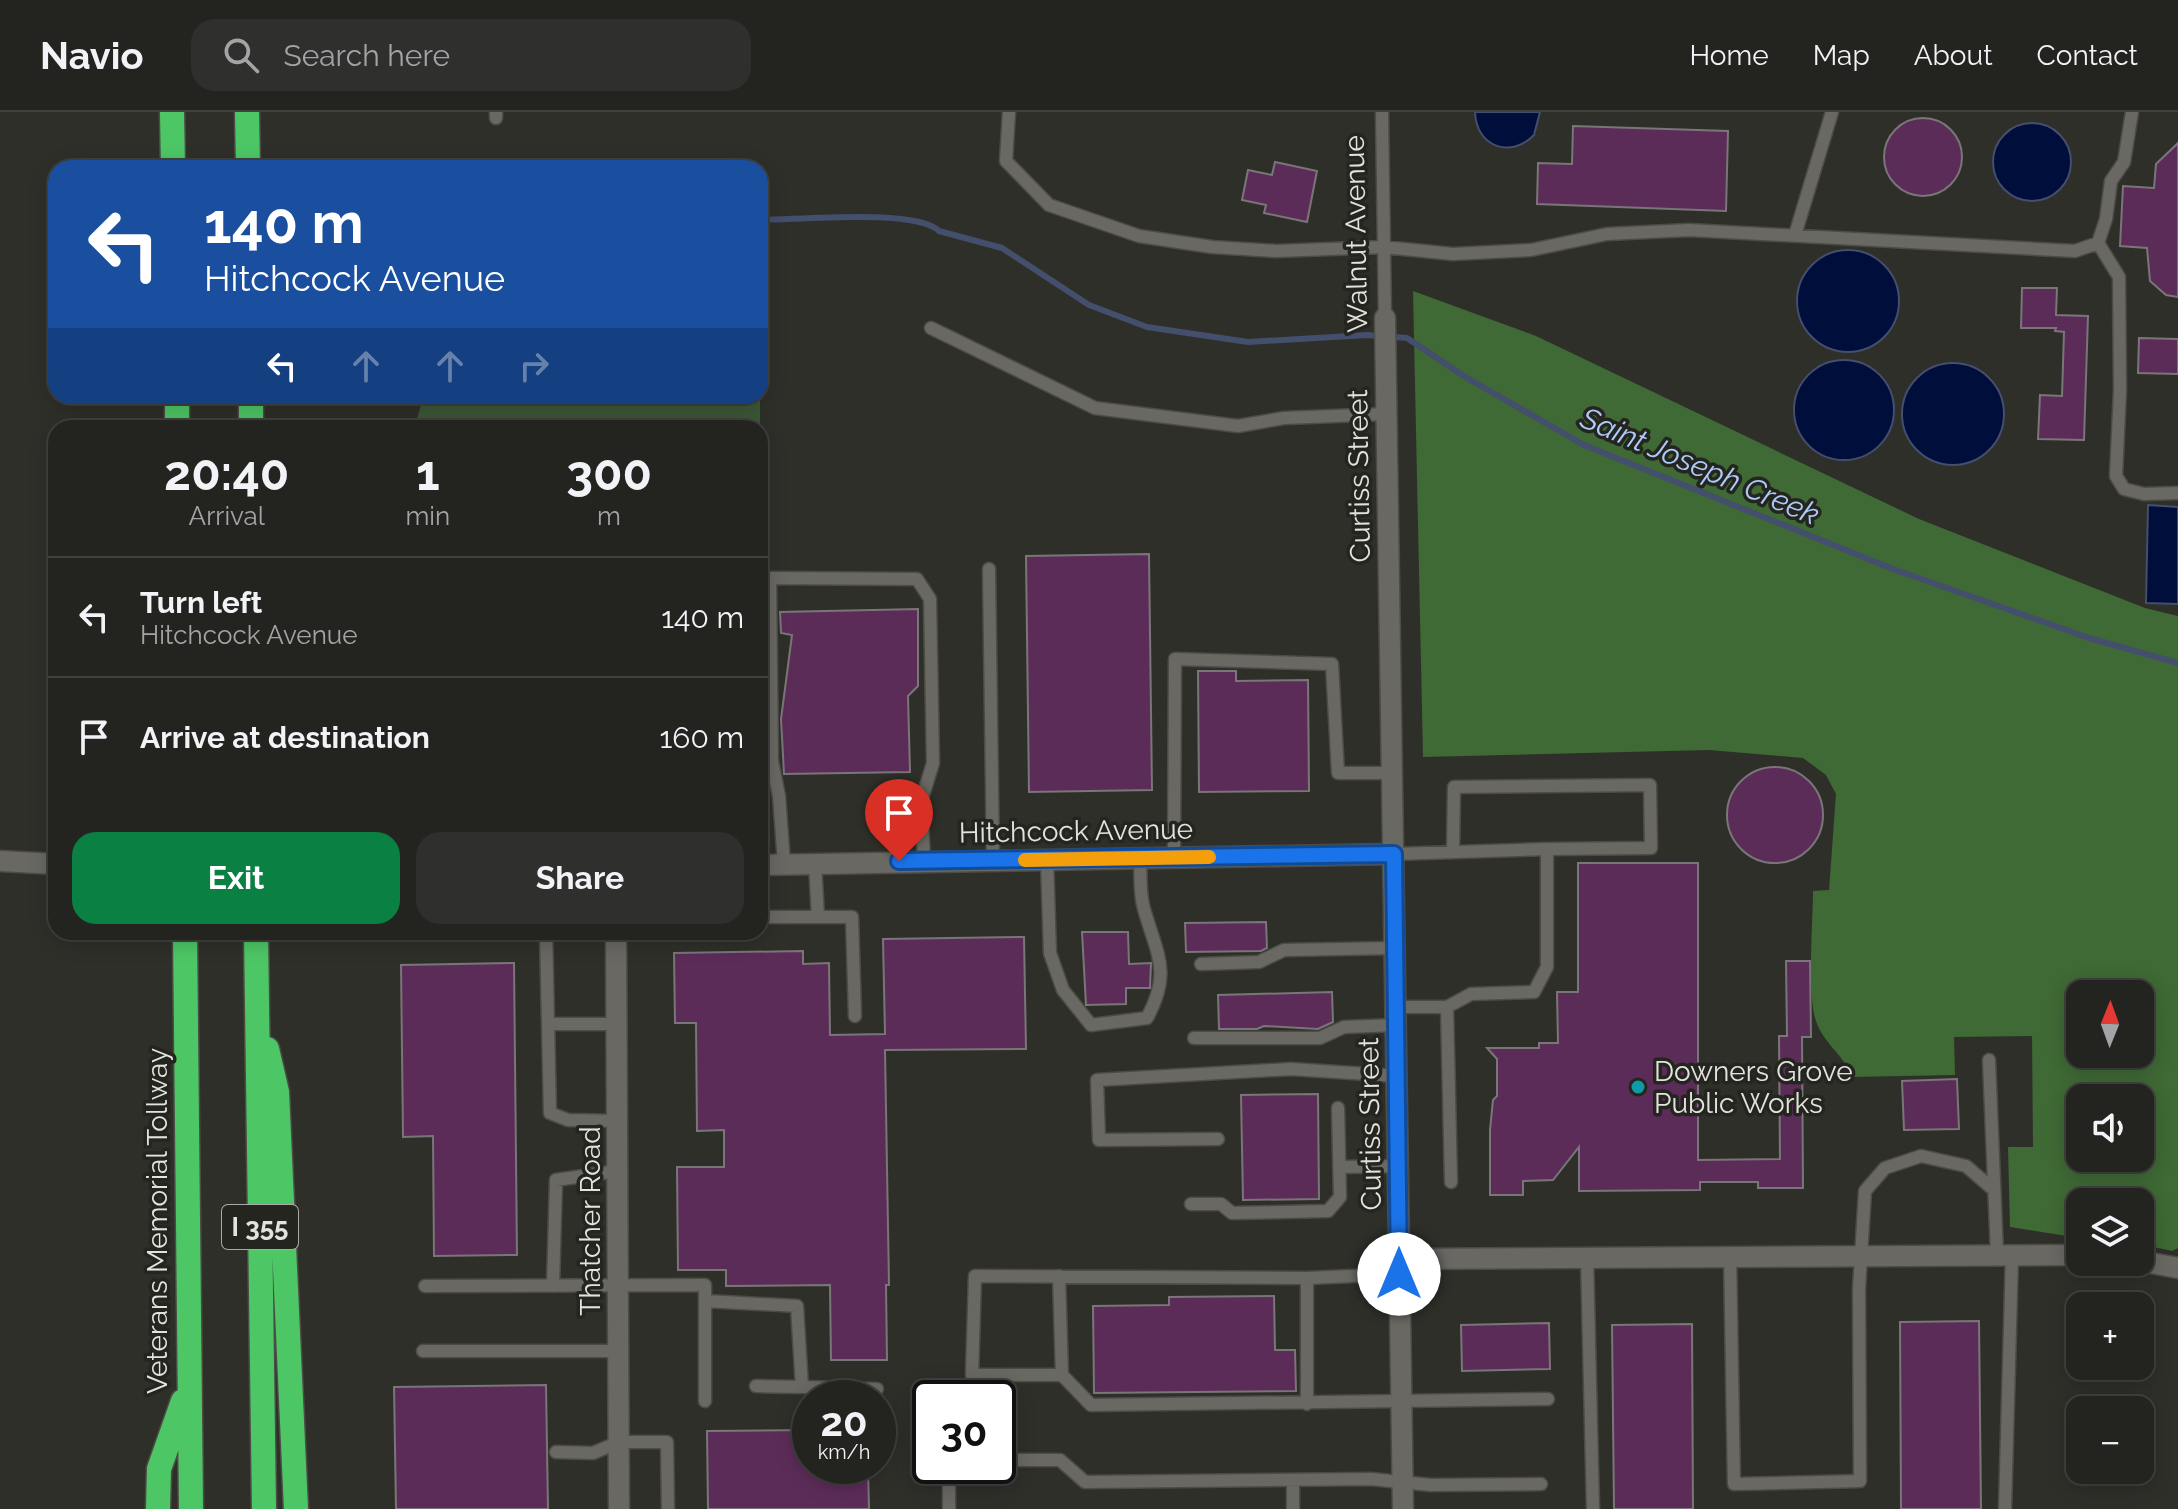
<!DOCTYPE html>
<html lang="en">
<head>
<meta charset="utf-8">
<style>
  :root { --surface:#232320; --page:#2f2f2d; --text:#f1f3f6; --muted:#a3a4a5; --line:#40403e; --accent:#0b8043 }
  body { margin:0; font-family:Raleway,sans-serif; background:var(--page); color:var(--text); height:100vh; display:flex; flex-direction:column; font-size:30px; white-space:nowrap }
  * { box-sizing:border-box; margin:0 }
  p { font-size:26px; color:var(--muted) }
  .icon { flex:none; width:44px; height:44px; fill:none; stroke:currentColor; stroke-width:2; stroke-linecap:round; stroke-linejoin:round }
  .map { position:relative; flex:1; overflow:hidden }
  .drawer { position:absolute; left:48px; top:308px; width:720px; height:520px; display:flex; flex-direction:column; background:var(--surface); border-radius:24px; box-shadow:0 4px 20px #0003,0 0 0 2px var(--line) }
  .drawer>* { flex:none }
  .guide { position:absolute; left:48px; top:48px; width:720px; height:244px; border-radius:24px; box-shadow:0 4px 20px #0003,0 0 0 2px var(--line); background:#1a4fa0; color:#fff; overflow:hidden }
  .needle { width:52px; rotate:1deg }
  .tools { position:absolute; left:2066px; top:868px; display:grid; gap:16px }
  .tools a { display:grid; place-items:center; width:88px; height:88px; border-radius:16px; background:var(--surface); box-shadow:0 4px 20px #0003,0 0 0 2px var(--line); font-size:40px }
  .speed { position:absolute; left:792px; top:1268px; display:flex; gap:16px; font-size:40px; font-weight:700; text-align:center }
  .speed>* { display:grid; place-content:center; width:104px; height:104px; border-radius:50%; background:var(--surface); box-shadow:0 4px 20px #0003,0 0 0 2px var(--line); line-height:1 }
  .speed small { font-size:20px; font-weight:400 }
  .speed .limit { border:4px solid #111; border-radius:12px; background:#fff; color:#111 }
  .pin { position:absolute; display:grid; place-items:center; width:68px; height:68px; color:#fff; margin:-82px -34px; border-radius:50% 50% 50% 0; rotate:-45deg; box-shadow:0 0 8px #0007 }
  .pin .icon { rotate:45deg }
  .me { position:absolute; width:88px; margin:-44px; rotate:0deg; stroke-linejoin:round; filter:drop-shadow(0 0 6px #0008) }
  .turn { display:flex; align-items:center; gap:28px; height:168px; padding:0 24px; font-size:36px }
  .turn .icon { width:104px; height:104px; stroke-width:2.5 }
  .turn b { display:block; font-size:56px; line-height:68px }
  .lanes { display:flex; align-items:center; height:76px; padding:0 24px; background:#0003; justify-content:center; gap:40px; direction:ltr }
  .lanes .off { opacity:.35 }
  .eta { display:flex; justify-content:space-evenly; align-items:center; height:136px; text-align:center }
  .eta b { font-size:48px; font-weight:700; line-height:56px }
  .action { display:flex; gap:16px; margin-top:auto; padding:16px 24px }
  .action a { flex:1; height:92px; border-radius:24px; background:var(--accent); color:#fff; font-size:32px; font-weight:700; line-height:92px; text-align:center }
  .action a+a { background:var(--page); color:var(--text) }
  ul { padding:0; list-style:none }
  li { display:flex; align-items:center; gap:24px; height:120px; padding:0 24px; border-top:2px solid var(--line) }
  li div { flex:1 }
  li b { display:block; font-size:30px }
  li em { font-style:normal }
  header { display:flex; align-items:center; gap:48px; box-sizing:border-box; height:112px; padding:0 40px; background:var(--surface); border-bottom:2px solid var(--line) }
  header strong { font-size:38px }
  nav { display:flex; gap:44px; margin-inline-start:auto; font-size:28px }
  .search { width:560px; height:72px; background:var(--page); display:flex; align-items:center; gap:20px; box-sizing:border-box; padding:0 28px; border-radius:24px; color:var(--muted); font-size:30px }
  .map>svg:first-child { display:block }
  .green { fill:#3c5836 }
  .forest { fill:#3f6935; fill-rule:evenodd }
  .water { fill:#000e3c; stroke:#444e6d; stroke-width:2 }
  .lines { fill:none; stroke-linecap:round; stroke-linejoin:round }
  .stream { stroke:#444e6d; stroke-width:6 }
  .building { fill:#5c2c58; stroke:#7a7579; stroke-width:2 }
  .service-casing { stroke:#4c4c47; stroke-width:15 }
  .minor-casing { stroke:#4c4c47; stroke-width:23 }
  .motorway-casing { stroke:#4c4c47; stroke-width:27 }
  .service { stroke:#696863; stroke-width:12 }
  .minor { stroke:#696863; stroke-width:20 }
  .motorway { stroke:#4dc766; stroke-width:24 }
  .route-casing { stroke:#114b97; stroke-width:20 }
  .route { stroke:#1a73e8; stroke-width:14 }
  .slow { stroke:#f59e0b; stroke-width:14 }
  .culture-dot { fill:#0f9aa8; stroke:#252520; stroke-width:3 }
  .labels { text-anchor:middle; dominant-baseline:central; stroke-width:7; stroke-linejoin:round; paint-order:stroke }
  .shield { fill:#252520; stroke:#aaa9a6; stroke-width:2 }
  .shield-label { font-size:26px; font-weight:bold; fill:#e3e2df }
  .street-label { font-size:28px; fill:#e3e2df; stroke:#252520 }
  .poi-label { font-size:28px; fill:#e3e2df; stroke:#252520; text-anchor:start }
  .water-label { font-size:30px; font-style:italic; fill:#adcbfa; stroke:#252520 }
</style>
</head>
<body>
<header>
<strong>Navio</strong>
<div class="search"><svg class="icon" aria-label="search" viewBox="0 0 24 24"><circle cx="10" cy="10" r="6"/><path d="M15 15l6 6"/></svg>Search here</div>
<nav><a>Home</a><a>Map</a><a>About</a><a>Contact</a></nav>
</header>
<div class="map">
<svg width="2178" height="1397" viewBox="0 0 2178 1397">
  <rect width="100%" height="100%" fill="#2f2f2a"/>
  <path class="green" d="M 760,280 L 760,373 L 760,316 L 414,316 L 424,284 L 760,284 Z"/>
  <path class="forest" d="M 1413,179 L 1536,224 L 1919,407 L 2145,496 L 2178,504 L 2178,1136 L 2172,1139 L 2140,1132 L 2140,1090 L 2080,1090 L 2080,1126 L 2010,1115 L 2008,1035 L 2033,1035 L 2032,924 L 1954,925 L 1955,963 L 1852,965 C 1845,944 1823,931 1816,909 C 1807,886 1813,808 1813,779 L 1829,778 L 1836,682 L 1826,663 L 1803,646 L 1709,638 L 1423,645 ZM 2140,882 L 2140,942 L 2080,942 L 2080,882 ZM 2140,986 L 2140,1046 L 2080,1046 L 2080,986 Z"/>
  <path class="water" d="M 1540,0 L 1534,23 C 1511,47 1476,35 1475,0 Z
    M1993 50a39 39 0 1 1 78 0a39 39 0 1 1-78 0Z
    M1797 189a51 51 0 1 1 102 0a51 51 0 1 1-102 0Z
    M1794 298a50 50 0 1 1 100 0a50 50 0 1 1-100 0Z
    M1902 302a51 51 0 1 1 102 0a51 51 0 1 1-102 0Z
    M 2148,393 L 2178,395 L 2178,492 L 2146,491 Z"/>
  <g class="lines">
    <path class="stream" d="M 760,108 C 797,108 916,96 939,119 L 1002,136 L 1089,193 L 1147,215 L 1248,230 L 1367,223 L 1407,226 L 1462,263 L 1584,333 L 1893,457 L 2089,526 L 2178,551"/>
  </g>
  <path class="building" d="M1884 45a39 39 0 1 1 78 0a39 39 0 1 1-78 0Z
    M 1573,14 L 1728,19 L 1726,99 L 1537,92 L 1538,51 L 1572,52 Z
    M 2178,31 L 2178,185 L 2166,183 L 2150,169 L 2147,136 L 2120,134 L 2123,74 L 2154,76 L 2156,52 Z
    M 1275,50 L 1317,59 L 1307,110 L 1264,101 L 1266,93 L 1242,88 L 1248,58 L 1272,63 Z
    M 2022,176 L 2057,176 L 2056,203 L 2088,204 L 2084,328 L 2038,327 L 2040,283 L 2062,284 L 2064,220 L 2055,219 L 2056,216 L 2021,216 Z
    M 2139,226 L 2178,227 L 2178,262 L 2138,261 Z
    M 1149,442 L 1152,678 L 1029,680 L 1026,444 Z
    M 918,497 L 918,574 L 908,584 L 910,660 L 784,662 L 781,607 L 792,523 L 781,521 L 780,500 Z
    M 1198,559 L 1236,559 L 1236,569 L 1308,568 L 1309,679 L 1199,680 Z
    M1727 703a48 48 0 1 1 96 0a48 48 0 1 1-96 0Z
    M 1578,751 L 1698,751 L 1698,1048 L 1780,1047 L 1779,924 L 1787,924 L 1786,849 L 1810,849 L 1811,925 L 1802,925 L 1803,1076 L 1758,1076 L 1758,1070 L 1700,1070 L 1700,1078 L 1579,1079 L 1579,1035 L 1553,1068 L 1523,1069 L 1523,1083 L 1490,1083 L 1490,1018 L 1493,988 L 1497,984 L 1497,947 L 1487,936 L 1539,936 L 1539,931 L 1558,931 L 1557,880 L 1578,880 Z
    M 1266,810 L 1267,836 L 1261,839 L 1186,840 L 1185,811 Z
    M 1082,820 L 1128,820 L 1129,852 L 1151,851 L 1150,876 L 1126,876 L 1126,892 L 1086,893 Z
    M 1024,825 L 1026,937 L 885,938 L 889,1173 L 886,1173 L 887,1248 L 831,1248 L 830,1173 L 726,1174 L 726,1158 L 678,1158 L 677,1055 L 724,1055 L 724,1018 L 697,1019 L 696,911 L 675,911 L 674,841 L 803,839 L 803,852 L 829,851 L 830,923 L 885,922 L 883,827 Z
    M 514,851 L 517,1143 L 434,1144 L 433,1024 L 403,1025 L 401,853 Z
    M 1332,880 L 1333,910 L 1318,917 L 1264,914 L 1257,917 L 1219,917 L 1218,883 Z
    M 1957,967 L 1959,1017 L 1904,1018 L 1902,969 Z
    M 1318,982 L 1319,1087 L 1243,1088 L 1241,983 Z
    M 1274,1184 L 1275,1238 L 1295,1238 L 1296,1279 L 1094,1281 L 1093,1194 L 1169,1193 L 1169,1185 Z
    M 1979,1209 L 1981,1397 L 1901,1397 L 1900,1210 Z
    M 1549,1211 L 1550,1257 L 1462,1259 L 1461,1213 Z
    M 1692,1212 L 1693,1397 L 1614,1397 L 1612,1213 Z
    M 546,1273 L 548,1397 L 396,1397 L 394,1275 Z
    M 810,1318 L 810,1354 L 868,1354 L 869,1397 L 708,1397 L 707,1319 Z"/>
  <g class="lines">
    <g class="service-casing">
      <path id="service" d="M 1009,0 L 1006,49 L 1049,93 L 1139,124 L 1212,135 L 1276,139 L 1384,135 L 1453,142 L 1531,138 L 1607,122 L 1689,118 L 2075,139 L 2098,131
        M 1382,0 L 1385,206
        M 2132,0 L 2124,50 L 2111,69 L 2106,107 L 2098,131 L 2119,165 L 2120,278 L 2116,364 L 2124,377 L 2144,382 L 2178,381
        M 496,6 L 496,0
        M 1795,123 L 1832,0
        M 931,216 L 1095,296 L 1238,314 L 1284,306 L 1386,302
        M 989,457 L 993,748
        M 1453,740 L 1454,675 L 1650,673 L 1651,736 L 1547,737
        M 1394,742 L 1547,737 L 1547,855 L 1534,880 L 1471,882 L 1447,895
        M 1174,745 L 1175,547 L 1332,552 L 1338,661 L 1392,661
        M 1047,747 L 1050,841 L 1063,878 L 1091,913 L 1147,906 C 1172,860 1157,843 1144,797 C 1139,781 1141,762 1140,746
        M 815,751 L 818,805
        M 784,752 L 779,684 L 772,649 L 770,466 L 917,467 L 930,487 L 933,651 L 921,690 L 924,749
        M 760,805 L 852,805 L 855,904
        M 546,820 L 550,1001 L 568,1008 L 617,1009
        M 1201,852 L 1259,850 L 1284,838 L 1395,836
        M 1396,895 L 1447,895 L 1451,1070
        M 548,912 L 616,912
        M 1194,926 L 1320,926 L 1344,915 L 1397,913
        M 1989,948 L 1997,1142
        M 1218,1027 L 1099,1028 L 1097,968 L 1291,957 L 1398,964
        M 1340,1055 L 1400,1054
        M 1191,1092 L 1221,1092 L 1232,1101 L 1328,1099 L 1340,1085 L 1338,996
        M 1730,1143 L 1734,1372 L 1860,1369 L 1859,1177 L 1865,1079 L 1885,1056 L 1921,1044 L 1966,1054 L 1994,1078
        M 1587,1145 L 1593,1397
        M 1399,1162 L 1307,1166 L 975,1164 L 972,1263 L 1062,1263 L 1091,1293 L 1548,1287
        M 1059,1164 L 1062,1263
        M 425,1174 L 705,1173 L 705,1289
        M 553,1174 L 556,1068 L 617,1059
        M 705,1189 L 797,1194 L 802,1275 L 877,1277
        M 423,1239 L 618,1239
        M 756,1274 L 802,1275
        M 1307,1292 L 1307,1166
        M 556,1340 L 593,1341 L 619,1330 L 667,1330 L 668,1397
        M 998,1348 L 1060,1348 L 1085,1370 L 1371,1367 L 1431,1373 L 1541,1372
        M 949,1397 L 949,1354
        M 1293,1397 L 1293,1369
        M 2005,1397 L 2012,1142"/>
    </g>
    <g class="minor-casing">
      <path id="minor" d="M 1385,206 L 1403,1397
        M 0,749 L 56,752
        M 760,753 L 1394,742
        M 616,820 L 619,1397
        M 1399,1147 L 2080,1143
        M 2140,1149 L 2178,1156"/>
    </g>
    <g class="motorway-casing">
      <path id="motorway" d="M 172,0 L 173,56
        M 247,0 L 248,56
        M 177,284 L 177,316
        M 251,284 L 251,316
        M 185,820 L 191,1397
        M 256,820 L 264,1397
        M 267,937 L 277,980 L 296,1397
        M 158,1397 L 159,1357 L 183,1289"/>
    </g>
    <use href="#service" class="service"/>
    <use href="#minor" class="minor"/>
    <use href="#motorway" class="motorway"/>
  </g>
  <g class="lines">
    <g class="route-casing">
      <path id="route" d="M 899,749 L 1394,742 L 1399,1162"/>
    </g>
    <use href="#route" class="route"/>
    <path class="slow" d="M 1025,748 L 1209,745"/>
  </g>
  <circle class="culture-dot" cx="1638" cy="975" r="8"/>
  <g class="labels">
    <rect class="shield" x="222" y="1093" width="76" height="44" rx="6"/>
    <g class="shield-label">
      <text x="260" y="1115">I 355</text>
    </g>
    <g class="street-label">
      <text transform="translate(1356 122) rotate(-91)">Walnut Avenue</text>
      <text transform="translate(1359 364) rotate(-91)">Curtiss Street</text>
      <text transform="translate(1076 719) rotate(-1)">Hitchcock Avenue</text>
      <text transform="translate(1370 1012) rotate(-91)">Curtiss Street</text>
      <text transform="translate(157 1109) rotate(-90)">Veterans Memorial Tollway</text>
      <text transform="translate(590 1109) rotate(-90)">Thatcher Road</text>
    </g>
    <g class="poi-label">
      <text x="1654" y="959">Downers Grove<tspan x="1654" dy="32">Public Works</tspan></text>
    </g>
    <g class="water-label">
      <text transform="translate(1700 354) rotate(23)">Saint Joseph Creek</text>
    </g>
  </g>
</svg>
<div class="tools">
<a><svg class="needle" viewBox="-14 -14 28 28"><path d="M0-13l5 13h-10z" fill="#e53935"/><path d="M0 13l5-13h-10z" fill="#a3a4a5"/></svg></a>
<a><svg class="icon" aria-label="sound" viewBox="0 0 24 24"><path d="M4 9h4l5-4v14l-5-4H4zM17 9q2 3 0 6"/></svg></a>
<a><svg class="icon" aria-label="layers" viewBox="0 0 24 24"><path d="M12 4l9 5-9 5-9-5zM3 14l9 5 9-5"/></svg></a>
<a>+</a>
<a>−</a>
</div>
<div class="speed"><div>20<small>km/h</small></div><div class="limit">30</div></div>
<div class="pin" style="left:899px;top:749px;background:#d93025"><svg class="icon" aria-label="arrive" viewBox="0 0 24 24"><path d="M6 21V4h12l-3 4 3 4H6"/></svg></div>
<svg class="me" style="left:1399px;top:1162px" viewBox="-20 -20 40 40"><circle r="19" fill="#fff"/><path d="M0-13L10 11 0 6-10 11z" fill="#1a73e8"/></svg>
<div class="guide">
<div class="turn"><svg class="icon" aria-label="left" viewBox="0 0 24 24"><path d="M17 20v-9H6M10 6l-5 5 5 5"/></svg><div><b>140 m</b>Hitchcock Avenue</div></div>
<div class="lanes"><svg class="icon" aria-label="left" viewBox="0 0 24 24"><path d="M17 20v-9H6M10 6l-5 5 5 5"/></svg><svg class="icon off" aria-label="ahead" viewBox="0 0 24 24"><path d="M12 20V5M6 11l6-6 6 6"/></svg><svg class="icon off" aria-label="ahead" viewBox="0 0 24 24"><path d="M12 20V5M6 11l6-6 6 6"/></svg><svg class="icon off" aria-label="right" viewBox="0 0 24 24"><path d="M7 20v-9h11M14 6l5 5-5 5"/></svg></div>
</div>
<section class="drawer">
<div class="eta">
<div><b>20:40</b><p>Arrival</p></div>
<div><b>1</b><p>min</p></div>
<div><b>300</b><p>m</p></div>
</div>
<ul>
<li><svg class="icon" aria-label="left" viewBox="0 0 24 24"><path d="M17 20v-9H6M10 6l-5 5 5 5"/></svg><div><b>Turn left</b><p>Hitchcock Avenue</p></div><em>140 m</em></li>
<li><svg class="icon" aria-label="arrive" viewBox="0 0 24 24"><path d="M6 21V4h12l-3 4 3 4H6"/></svg><div><b>Arrive at destination</b></div><em>160 m</em></li>
</ul>
<div class="action"><a>Exit</a><a>Share</a></div>
</section>
</div>
</body>
</html>
